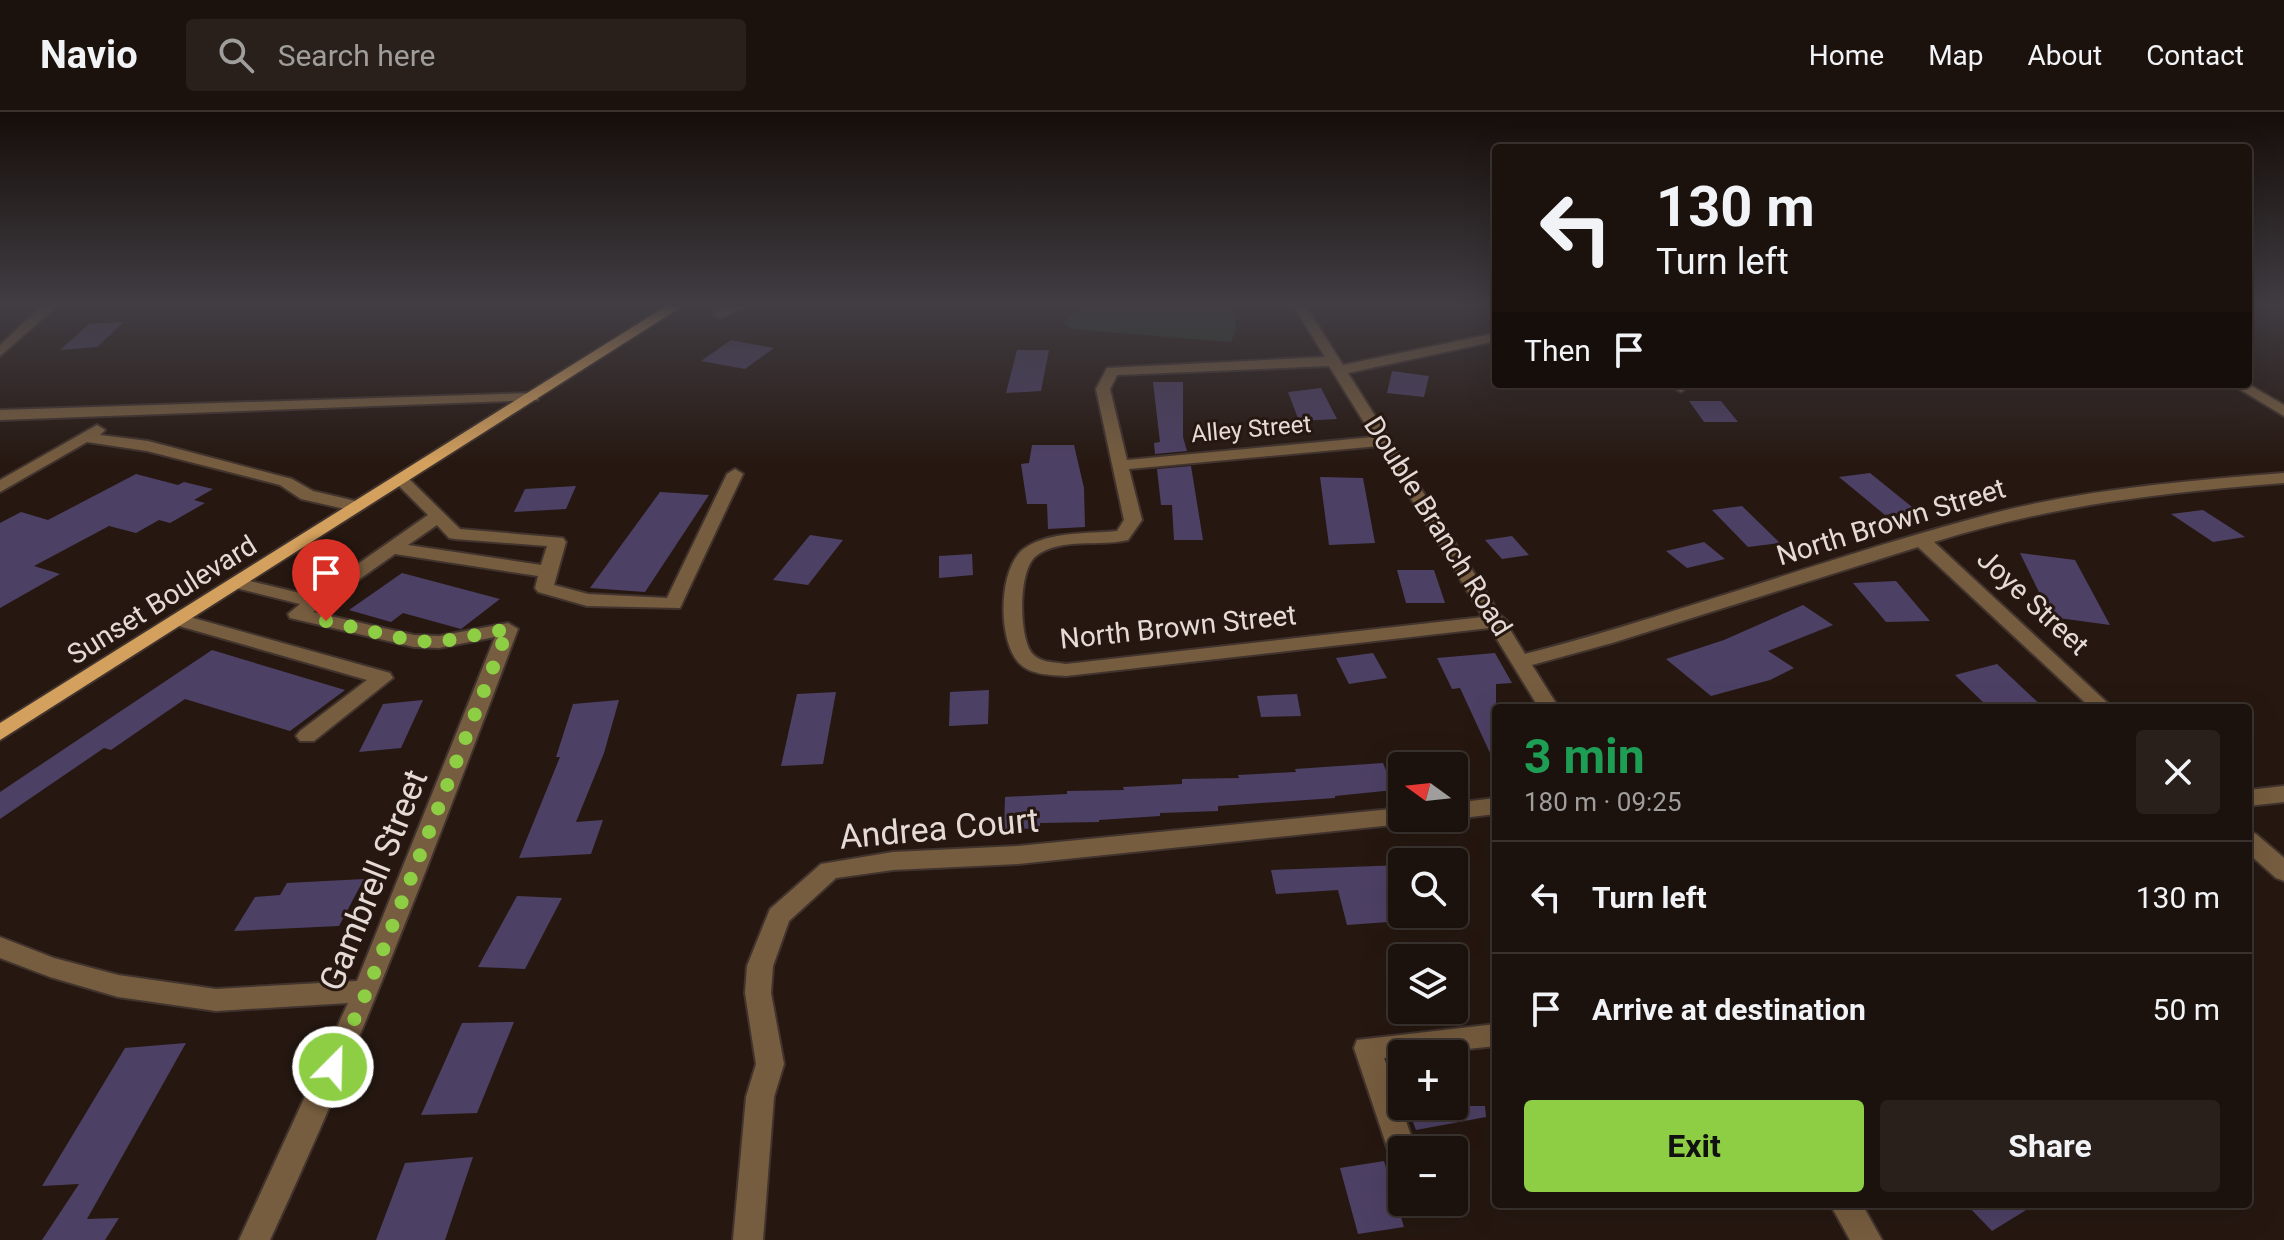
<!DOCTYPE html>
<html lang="en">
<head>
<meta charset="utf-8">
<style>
  :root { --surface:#1c120d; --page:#29201b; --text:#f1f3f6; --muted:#a09e9d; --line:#3a322e; --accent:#8dce44 }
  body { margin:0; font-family:Roboto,sans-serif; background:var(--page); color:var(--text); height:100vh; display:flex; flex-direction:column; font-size:30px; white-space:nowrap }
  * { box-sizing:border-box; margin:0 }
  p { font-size:26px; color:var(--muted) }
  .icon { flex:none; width:44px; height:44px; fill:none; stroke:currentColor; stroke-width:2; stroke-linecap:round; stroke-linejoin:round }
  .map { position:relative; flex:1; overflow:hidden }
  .panel { position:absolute; left:1492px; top:592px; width:760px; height:504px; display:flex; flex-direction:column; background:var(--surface); border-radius:8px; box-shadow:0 8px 32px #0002,0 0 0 2px var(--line) }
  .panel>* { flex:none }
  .hud { position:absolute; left:1492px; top:32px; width:760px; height:244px; border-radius:8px; box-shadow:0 8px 32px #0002,0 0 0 2px var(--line); background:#1c120d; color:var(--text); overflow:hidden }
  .needle { width:52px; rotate:285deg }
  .fabs { position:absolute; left:1388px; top:640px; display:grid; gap:16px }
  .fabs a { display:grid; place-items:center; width:80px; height:80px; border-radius:8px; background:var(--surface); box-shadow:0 8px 32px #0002,0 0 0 2px var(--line); font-size:40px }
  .pin { position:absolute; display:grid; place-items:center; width:68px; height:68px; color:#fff; margin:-82px -34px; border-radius:50% 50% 50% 0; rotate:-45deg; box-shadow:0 0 8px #0007 }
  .pin .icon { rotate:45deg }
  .me { position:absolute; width:88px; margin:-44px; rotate:23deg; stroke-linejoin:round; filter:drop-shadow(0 0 6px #0008) }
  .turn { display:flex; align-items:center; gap:28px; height:168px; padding:0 32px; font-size:36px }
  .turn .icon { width:104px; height:104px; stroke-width:2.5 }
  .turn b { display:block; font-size:56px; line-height:68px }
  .then { display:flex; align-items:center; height:76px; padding:0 32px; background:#0003; gap:16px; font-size:30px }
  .round { display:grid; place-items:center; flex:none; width:84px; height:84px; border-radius:8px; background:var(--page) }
  .headline { display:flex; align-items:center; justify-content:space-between; height:136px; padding:0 32px }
  h1 { font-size:48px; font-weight:700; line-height:60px; color:#1e9e55 }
  .button { display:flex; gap:16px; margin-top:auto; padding:16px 32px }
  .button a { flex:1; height:92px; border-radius:8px; background:var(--accent); color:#111; font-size:32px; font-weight:700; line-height:92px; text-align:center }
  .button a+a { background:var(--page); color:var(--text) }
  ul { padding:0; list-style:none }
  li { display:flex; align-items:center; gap:24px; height:112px; padding:0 32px; border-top:2px solid var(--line) }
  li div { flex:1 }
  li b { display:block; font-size:30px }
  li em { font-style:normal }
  header { display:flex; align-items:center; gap:48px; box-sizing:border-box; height:112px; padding:0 40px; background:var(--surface); border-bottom:2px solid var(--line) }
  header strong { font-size:38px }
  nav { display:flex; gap:44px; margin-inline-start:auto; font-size:28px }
  .search { width:560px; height:72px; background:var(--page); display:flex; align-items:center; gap:20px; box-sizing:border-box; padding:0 28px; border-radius:8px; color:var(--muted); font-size:30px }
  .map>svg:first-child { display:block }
  .green { fill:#293c29 }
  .building { fill:#4d4065 }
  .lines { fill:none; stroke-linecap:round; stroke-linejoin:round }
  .minor-casing { stroke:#41332d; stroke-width:4 }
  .major-casing { stroke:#41332d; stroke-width:4 }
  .minor { fill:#775d3f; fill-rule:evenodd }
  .major { fill:#d4a05d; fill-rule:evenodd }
  .route { stroke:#8dce44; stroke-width:14; stroke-dasharray:0 25.2 }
  .labels { text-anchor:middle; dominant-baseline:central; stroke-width:6; stroke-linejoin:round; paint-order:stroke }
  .far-street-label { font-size:24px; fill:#e5dad6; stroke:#261811 }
  .street-label { font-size:28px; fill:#e5dad6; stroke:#261811 }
  .near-street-label { font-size:34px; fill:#e5dad6; stroke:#261811 }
</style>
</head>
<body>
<header>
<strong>Navio</strong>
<div class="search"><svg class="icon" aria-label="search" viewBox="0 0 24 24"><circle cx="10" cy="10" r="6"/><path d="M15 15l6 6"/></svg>Search here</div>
<nav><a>Home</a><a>Map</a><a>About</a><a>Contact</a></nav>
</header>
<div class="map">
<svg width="2284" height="1128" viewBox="0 0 2284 1128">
  <rect width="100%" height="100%" fill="#261811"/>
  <path class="green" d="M 1082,193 L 1234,193 L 1236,217 L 1231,230 L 1071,217 L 1063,210 Z"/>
  <path class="building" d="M 124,210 L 97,235 L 60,238 L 89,212 Z
    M 731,228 L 774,236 L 745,257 L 701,249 Z
    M 1017,238 L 1049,238 L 1041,279 L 1006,281 Z
    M 1392,259 L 1429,264 L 1424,285 L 1387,281 Z
    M 1153,270 L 1183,270 L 1183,325 L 1187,339 L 1155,342 L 1154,331 L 1160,330 Z
    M 1321,276 L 1337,307 L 1299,309 L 1288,280 Z
    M 1689,289 L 1721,289 L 1738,310 L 1704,310 Z
    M 1032,333 L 1074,333 L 1084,376 L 1085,415 L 1048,417 L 1047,392 L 1027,392 L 1021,352 L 1029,351 Z
    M 1191,354 L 1203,428 L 1174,428 L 1172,393 L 1161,393 L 1157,357 Z
    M 1870,361 L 1917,399 L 1885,403 L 1839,365 Z
    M 136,362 L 178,373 L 184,370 L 213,377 L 194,388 L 205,391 L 170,411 L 159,408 L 136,421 L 109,414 L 34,454 L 60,462 L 0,496 L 0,411 L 21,400 L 48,408 Z
    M 1320,365 L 1363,366 L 1375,431 L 1329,433 Z
    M 576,374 L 566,397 L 514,400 L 525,377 Z
    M 660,380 L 709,383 L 645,480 L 590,476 Z
    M 1742,394 L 1780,431 L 1748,435 L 1712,398 Z
    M 2203,398 L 2245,425 L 2213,430 L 2171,402 Z
    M 810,423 L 843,428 L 808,473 L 773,468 Z
    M 1512,424 L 1529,443 L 1502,447 L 1485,428 Z
    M 1704,430 L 1725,447 L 1687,456 L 1666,439 Z
    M 2020,441 L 2075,448 L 2110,513 L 2051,505 Z
    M 972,442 L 973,463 L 939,466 L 939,444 Z
    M 1397,458 L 1434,458 L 1445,491 L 1406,491 Z
    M 402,461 L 500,487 L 461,517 L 403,501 L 391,510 L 349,498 Z
    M 1896,469 L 1930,509 L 1886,510 L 1853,471 Z
    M 1803,493 L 1833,513 L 1768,539 L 1794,556 L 1770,568 L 1711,584 L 1666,547 L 1724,528 Z
    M 212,538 L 345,578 L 290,619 L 185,587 L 111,638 L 104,636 L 0,707 L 0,680 Z
    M 1373,541 L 1387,566 L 1349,572 L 1336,546 Z
    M 1495,541 L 1512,571 L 1496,572 L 1496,654 L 1460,576 L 1452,577 L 1437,546 Z
    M 1997,552 L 2044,596 L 1989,596 L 1955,563 Z
    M 989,578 L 988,612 L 949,614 L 950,580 Z
    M 836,580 L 823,652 L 781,654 L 797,582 Z
    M 1297,582 L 1301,604 L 1261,605 L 1257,584 Z
    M 423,588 L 401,636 L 359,640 L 383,592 Z
    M 619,588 L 604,641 L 576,710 L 603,708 L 591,742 L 519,746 L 560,645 L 556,645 L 573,592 Z
    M 1383,651 L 1394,678 L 1335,684 L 1335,686 L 1218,694 L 1218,699 L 1160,701 L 1160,704 L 1099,708 L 1099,710 L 1040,711 L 1040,716 L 1004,718 L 1005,685 L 1067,682 L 1067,679 L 1124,678 L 1123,675 L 1182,672 L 1182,667 L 1239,666 L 1238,663 L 1296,660 L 1295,657 Z
    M 1402,753 L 1402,809 L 1347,813 L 1338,778 L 1276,782 L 1271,758 Z
    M 364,767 L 339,814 L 234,819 L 255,785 L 280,783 L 287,771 Z
    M 517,784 L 562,786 L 525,857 L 478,855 Z
    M 514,910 L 477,1001 L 421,1003 L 462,911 Z
    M 186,931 L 87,1107 L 119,1106 L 105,1128 L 42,1128 L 79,1072 L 42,1074 L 125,936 Z
    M 1407,994 L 1485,994 L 1486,1005 L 1416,1018 Z
    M 473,1045 L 445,1128 L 376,1128 L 405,1051 Z
    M 1384,1049 L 1404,1115 L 1358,1122 L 1340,1056 Z
    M 1966,1092 L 2036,1092 L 1992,1119 Z"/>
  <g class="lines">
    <g class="minor-casing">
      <path id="minor" d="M 43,193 L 58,193 L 0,244 L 0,233 Z
        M 733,193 L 752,193 L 720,206 L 713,202 Z
        M 1293,193 L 1305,193 L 1343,253 L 1496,221 L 1496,229 L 1348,261 L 1501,504 L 1507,509 L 1506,511 L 1525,542 C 1682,501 1834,443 1990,402 C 2085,377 2186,369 2284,361 L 2284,371 C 2164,380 2048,394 1934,430 L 2113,596 L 2091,596 L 1918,435 L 1612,531 L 1532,553 L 1559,596 L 1539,596 L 1490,516 L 1066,564 C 1051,563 1030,563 1019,551 C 997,528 998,454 1025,436 C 1050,419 1088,422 1117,419 L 1124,408 L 1096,277 L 1107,256 L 1325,245 ZM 1329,254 L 1373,325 L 1127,348 L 1110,277 L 1117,263 ZM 1379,334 L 1483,505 L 1066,552 C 1054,550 1039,551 1031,540 C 1019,523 1018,458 1036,444 C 1060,425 1100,435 1128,428 L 1142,408 L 1129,357 Z
        M 1677,272 L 1692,272 L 1681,280 L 1674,276 Z
        M 2231,272 L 2248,272 L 2284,293 L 2284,304 Z
        M 533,281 L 538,282 L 538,288 L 0,308 L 0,298 Z
        M 97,313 L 105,318 L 100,323 L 148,329 L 292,367 L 313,379 L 364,391 L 366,395 L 358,400 L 301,387 L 280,373 L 147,339 L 87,330 L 0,380 L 0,368 Z
        M 735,357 L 743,362 L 680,496 L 587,494 L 538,480 L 535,476 L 538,464 L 395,442 L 313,500 L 414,523 L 439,524 L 508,511 L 518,517 C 440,724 363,928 270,1128 L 239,1128 L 348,891 L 216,899 L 118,885 L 50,865 L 0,846 L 0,825 L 54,846 L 118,863 L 216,877 L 357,869 L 495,525 L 439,536 L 414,535 L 290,506 L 288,502 L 300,492 L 232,475 L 229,471 L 232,467 L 238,466 L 312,484 L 428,403 L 393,368 L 401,363 L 407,365 L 460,417 L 563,426 L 566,430 L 554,473 L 588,482 L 667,486 L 727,362 ZM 437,413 L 449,426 L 455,427 L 547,434 L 541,453 L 408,433 Z
        M 179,502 L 390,561 L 393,566 L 314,629 L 300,629 L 296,624 L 300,619 L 367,568 L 172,512 L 170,508 L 172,504 Z
        M 2284,674 L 2284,690 L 2248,694 L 2248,678 Z
        M 1496,686 L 1496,702 L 1454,707 L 1450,706 L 1454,706 L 1454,691 Z
        M 1402,696 L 1402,706 L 1412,706 L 1402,712 L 1018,752 L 893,758 L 836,766 L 789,809 L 773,854 L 771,881 L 784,952 L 774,985 L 763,1128 L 733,1128 L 746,985 L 756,952 L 745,881 L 747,854 L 770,797 L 821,752 L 893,740 L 1018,734 Z
        M 2248,719 L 2256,722 L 2284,746 L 2284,769 L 2276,766 L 2248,741 Z
        M 1496,912 L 1496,934 L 1384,946 L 1416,1038 L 1402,1038 L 1402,1053 L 1392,1050 L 1354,936 L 1357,928 Z
        M 1830,1092 L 1862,1092 L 1882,1128 L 1850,1128 Z"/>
    </g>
    <g class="major-casing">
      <path id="major" d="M 668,193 L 684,193 L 0,628 L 0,611 Z"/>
    </g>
    <use href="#minor" class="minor"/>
    <use href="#major" class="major"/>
  </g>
  <linearGradient id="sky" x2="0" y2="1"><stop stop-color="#150d09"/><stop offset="0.55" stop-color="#413d43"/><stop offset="1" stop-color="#413d43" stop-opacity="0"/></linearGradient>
  <rect width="2284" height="351" fill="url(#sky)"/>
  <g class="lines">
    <path class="route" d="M 326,509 L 414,529 L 439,530 L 508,517 L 367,879 L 333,955"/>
  </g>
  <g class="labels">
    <g class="far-street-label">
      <text transform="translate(1251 317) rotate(-5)">Alley Street</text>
    </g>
    <g class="street-label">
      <text transform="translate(1891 410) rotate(-17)">North Brown Street</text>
      <text transform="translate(1438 414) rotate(58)">Double Branch Road</text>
      <text transform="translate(162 488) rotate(-32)">Sunset Boulevard</text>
      <text transform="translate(2033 490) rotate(43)">Joye Street</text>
      <text transform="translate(1178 515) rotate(-6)">North Brown Street</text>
    </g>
    <g class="near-street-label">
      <text transform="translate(939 716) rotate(-5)">Andrea Court</text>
      <text transform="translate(373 768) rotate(-68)">Gambrell Street</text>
    </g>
  </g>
</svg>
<div class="fabs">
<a><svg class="needle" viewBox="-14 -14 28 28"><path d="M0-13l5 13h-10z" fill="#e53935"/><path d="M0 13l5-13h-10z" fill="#a09e9d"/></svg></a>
<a><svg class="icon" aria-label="search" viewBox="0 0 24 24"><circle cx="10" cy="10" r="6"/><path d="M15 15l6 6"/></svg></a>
<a><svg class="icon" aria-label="layers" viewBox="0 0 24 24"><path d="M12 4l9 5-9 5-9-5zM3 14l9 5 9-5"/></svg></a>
<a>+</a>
<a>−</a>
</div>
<div class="pin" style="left:326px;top:509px;background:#d93025"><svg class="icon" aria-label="arrive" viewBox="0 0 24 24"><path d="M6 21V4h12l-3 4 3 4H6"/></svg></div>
<svg class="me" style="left:333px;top:955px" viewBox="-20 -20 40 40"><circle r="17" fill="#8dce44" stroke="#fff" stroke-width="3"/><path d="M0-11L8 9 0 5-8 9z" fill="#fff"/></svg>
<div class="hud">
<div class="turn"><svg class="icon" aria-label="left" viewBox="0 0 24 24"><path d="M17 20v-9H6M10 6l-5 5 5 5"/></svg><div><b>130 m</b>Turn left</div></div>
<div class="then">Then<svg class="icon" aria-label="arrive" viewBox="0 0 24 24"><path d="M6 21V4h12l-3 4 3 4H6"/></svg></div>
</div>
<section class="panel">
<div class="headline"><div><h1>3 min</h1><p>180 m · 09:25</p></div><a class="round"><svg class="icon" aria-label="close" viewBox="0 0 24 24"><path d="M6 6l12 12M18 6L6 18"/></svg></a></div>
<ul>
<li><svg class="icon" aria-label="left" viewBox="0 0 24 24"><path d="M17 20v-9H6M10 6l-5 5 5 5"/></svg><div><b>Turn left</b></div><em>130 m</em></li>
<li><svg class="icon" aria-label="arrive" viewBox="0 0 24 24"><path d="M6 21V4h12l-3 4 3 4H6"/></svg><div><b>Arrive at destination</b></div><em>50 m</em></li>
</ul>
<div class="button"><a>Exit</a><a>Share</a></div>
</section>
</div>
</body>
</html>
